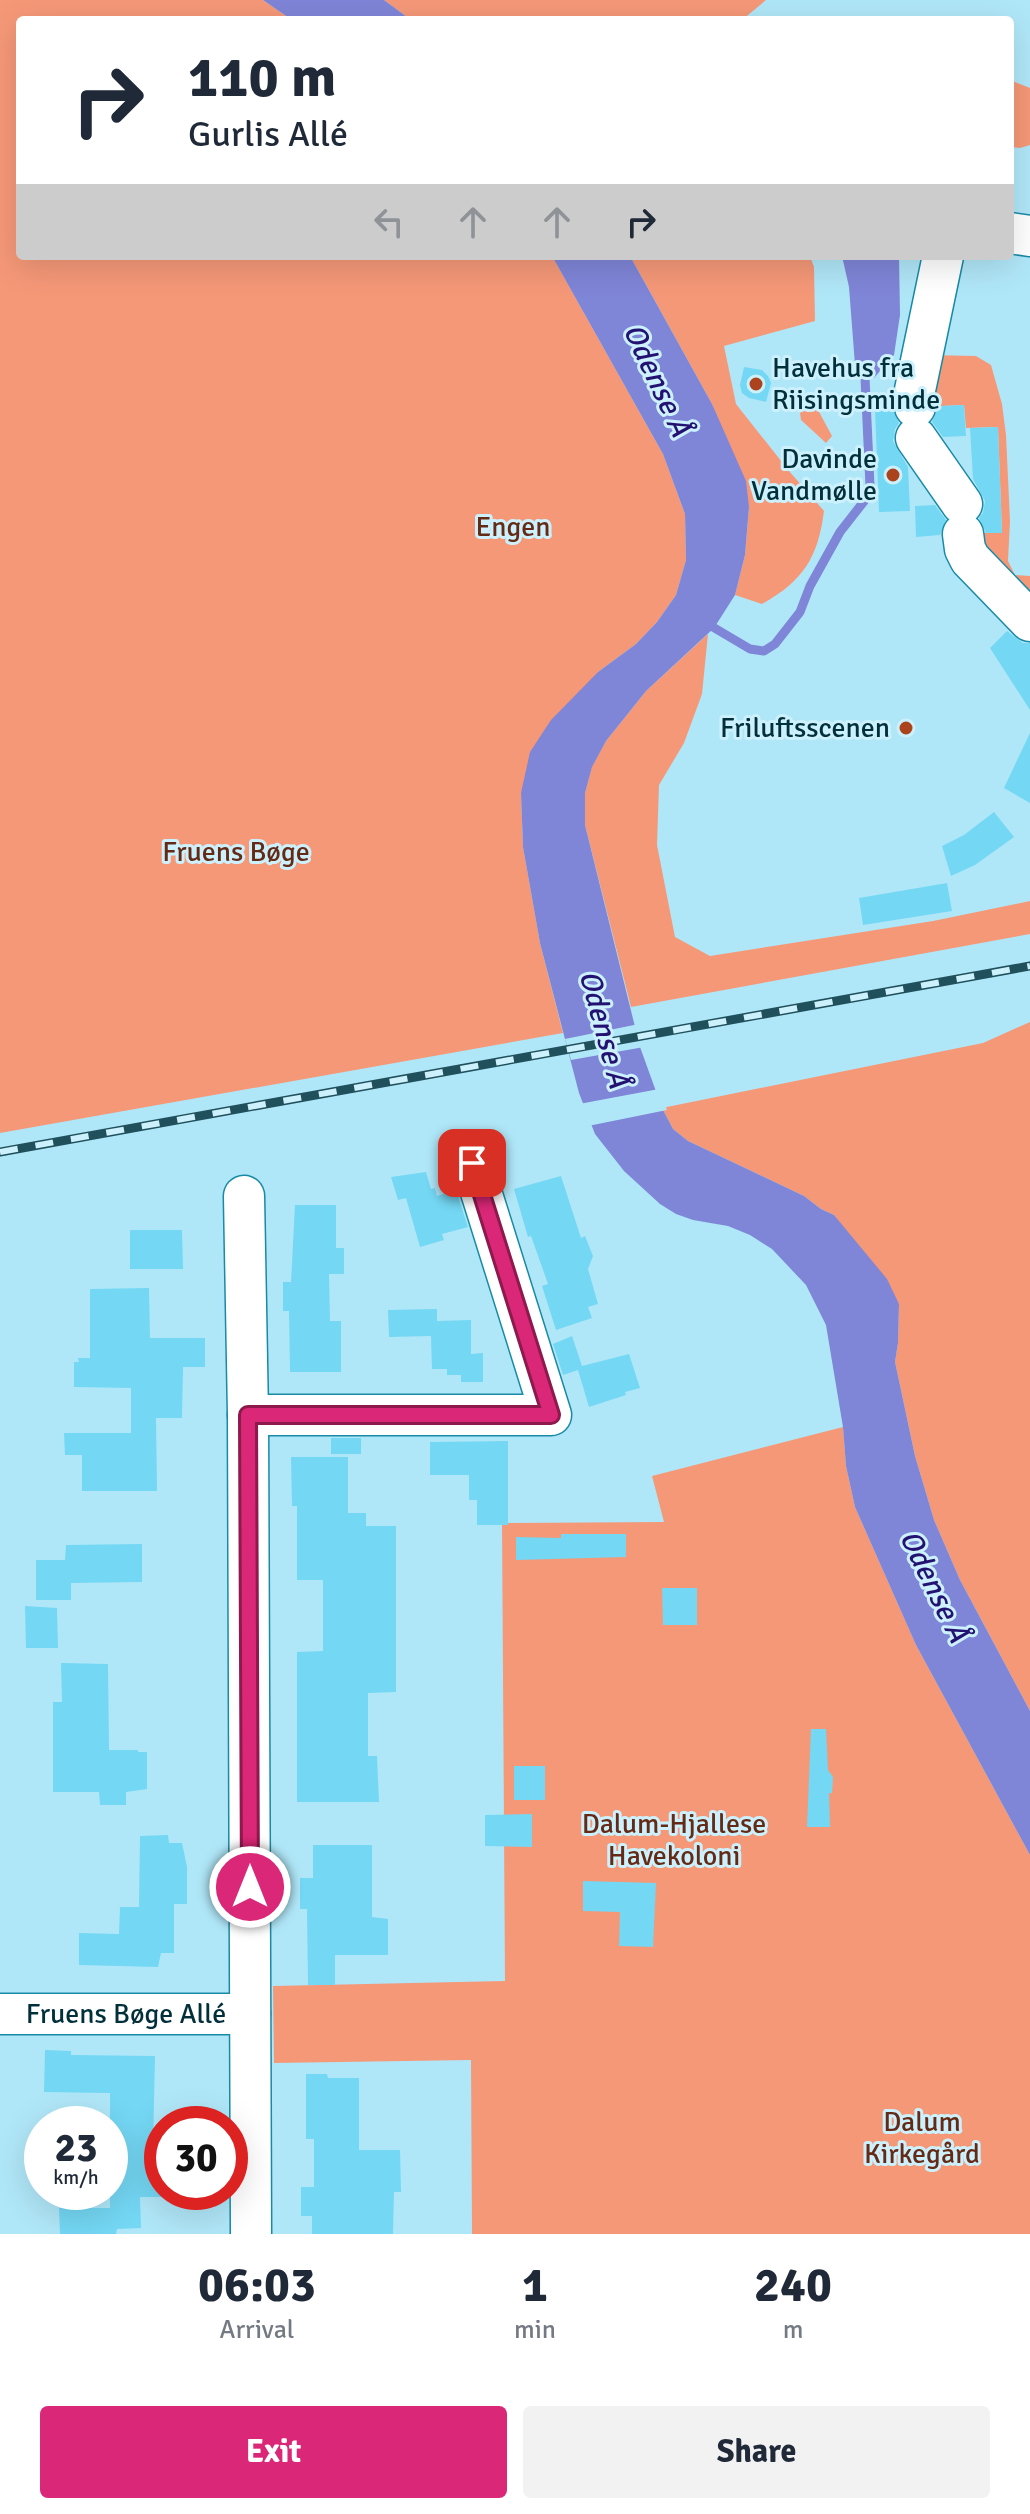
<!DOCTYPE html>
<html lang="en">
<head>
<meta charset="utf-8">
<style>
  :root { --surface:#fff; --page:#f2f2f3; --text:#1f2937; --muted:#747a83; --accent:#db2777 }
  body { margin:0; font-family:Signika,sans-serif; background:var(--page); color:var(--text); height:100vh; display:flex; flex-direction:column; font-size:30px; white-space:nowrap }
  * { box-sizing:border-box; margin:0 }
  p { font-size:26px; color:var(--muted) }
  .icon { flex:none; width:44px; height:44px; fill:none; stroke:currentColor; stroke-width:2; stroke-linecap:round; stroke-linejoin:round }
  .map { position:relative; height:2234px; overflow:hidden }
  .details { display:flex; flex-direction:column; background:var(--surface); flex:1 }
  .details>* { flex:none }
  .hud { position:absolute; left:16px; top:16px; width:998px; height:244px; border-radius:8px; box-shadow:0 8px 32px #0002; background:#fff; color:var(--text); overflow:hidden }
  .speed { position:absolute; left:24px; top:2106px; display:flex; gap:16px; font-size:40px; font-weight:700; text-align:center }
  .speed>* { display:grid; place-content:center; width:104px; height:104px; border-radius:50%; background:var(--surface); box-shadow:0 8px 32px #0002; line-height:1 }
  .speed small { font-size:20px; font-weight:400 }
  .speed .limit { border:12px solid #d22; background:#fff; color:#111 }
  .pin { position:absolute; display:grid; place-items:center; width:68px; height:68px; color:#fff; margin:-34px; border-radius:16px; box-shadow:0 4px 12px #0006 }
  .me { position:absolute; width:88px; margin:-44px; rotate:0deg; stroke-linejoin:round; filter:drop-shadow(0 0 6px #0008) }
  .turn { display:flex; align-items:center; gap:28px; height:168px; padding:0 40px; font-size:36px }
  .turn .icon { width:104px; height:104px; stroke-width:2.5 }
  .turn b { display:block; font-size:56px; line-height:68px }
  .lanes { display:flex; align-items:center; height:76px; padding:0 40px; background:#0003; justify-content:center; gap:40px; direction:ltr }
  .lanes .off { opacity:.35 }
  .eta { display:flex; justify-content:space-evenly; align-items:center; height:136px; text-align:center }
  .eta b { font-size:48px; font-weight:700; line-height:56px }
  .button { display:flex; gap:16px; margin-top:auto; padding:16px 40px }
  .button a { flex:1; height:92px; border-radius:8px; background:var(--accent); color:#fff; font-size:32px; font-weight:700; line-height:92px; text-align:center }
  .button a+a { background:var(--page); color:var(--text) }
  .map>svg:first-child { display:block }
  .green { fill:#f59878 }
  .water { fill:#7f85d7 }
  .pier { fill:#b0e7f8 }
  .lines { fill:none; stroke-linecap:round; stroke-linejoin:round }
  .stream { stroke:#7f85d7; stroke-width:9 }
  .building { fill:#74d7f4 }
  .minor-casing { stroke:#188aa5; stroke-width:43 }
  .minor { stroke:#fff; stroke-width:40 }
  .rail-casing { stroke:#20505c; stroke-width:9 }
  .rail { stroke:#cdf1fc; stroke-width:6; stroke-dasharray:18; stroke-linecap:butt }
  .route-casing { stroke:#8e194d; stroke-width:20 }
  .route { stroke:#db2777; stroke-width:14 }
  .poi-dot { fill:#ab441d; stroke:#cdf1fc; stroke-width:3 }
  .labels { text-anchor:middle; dominant-baseline:central; stroke-width:6; stroke-linejoin:round; paint-order:stroke }
  .poi-label { font-size:28px; fill:#012f3a; stroke:#cdf1fc; text-anchor:end }
  .park-label { font-size:28px; fill:#652a15; stroke:#cdf1fc }
  .street-label { font-size:28px; fill:#012f3a; stroke:#cdf1fc }
  .water-label { font-size:30px; font-style:italic; fill:#241273; stroke:#cdf1fc }
</style>
</head>
<body>
<div class="map">
<svg width="1030" height="2234" viewBox="0 0 1030 2234">
  <rect width="100%" height="100%" fill="#b0e7f8"/>
  <path class="green" d="M 0,0 L 263,0 L 292,20 L 20,20 L 20,256 L 552,256 L 663,454 L 685,514 L 686,560 L 676,595 L 657,622 L 636,644 L 598,672 L 521,793 L 523,847 L 540,943 L 563,1033 L 0,1133 Z
    M 384,0 L 766,0 L 742,20 L 411,20 Z
    M 1010,80 L 1030,88 L 1030,145 L 1020,148 L 1010,147 Z
    M 630,256 L 810,256 L 814,267 L 815,321 L 724,346 L 736,404 L 789,471 L 824,511 C 818,558 803,581 762,604 L 735,595 L 745,555 L 749,507 L 712,404 Z
    M 929,355 L 976,356 L 991,365 L 1002,404 L 1006,435 L 1010,521 L 1008,561 L 1015,575 L 1030,576 L 1030,593 L 970,534 L 1002,532 L 998,427 L 966,428 L 964,405 L 920,407 Z
    M 810,406 L 817,408 L 832,436 L 826,443 L 801,420 L 800,413 Z
    M 708,634 L 702,694 L 684,743 L 659,785 L 657,845 L 675,937 L 710,956 L 933,921 L 1030,901 L 1030,934 L 631,1007 L 585,825 L 585,793 L 592,766 L 606,741 L 646,691 Z
    M 1030,1022 L 1030,1711 L 960,1580 L 934,1520 L 915,1456 L 895,1362 L 898,1343 L 899,1304 L 834,1215 L 821,1209 L 804,1196 L 688,1141 L 673,1129 L 662,1108 L 983,1043 Z
    M 843,1427 L 846,1466 L 855,1507 L 916,1645 L 1030,1855 L 1030,2234 L 472,2234 L 471,2060 L 274,2063 L 273,1986 L 505,1981 L 502,1523 L 664,1522 L 652,1476 Z"/>
  <path class="water" d="M 263,0 L 384,0 L 411,20 L 292,20 Z
    M 552,256 L 630,256 L 712,404 L 746,481 L 749,507 L 745,555 L 735,595 L 714,628 L 646,691 L 606,741 L 592,767 L 585,793 L 585,825 L 640,1047 L 662,1108 L 673,1129 L 688,1141 L 804,1196 L 821,1209 L 834,1215 L 887,1279 L 899,1304 L 898,1343 L 895,1362 L 915,1456 L 934,1520 L 960,1580 L 1030,1711 L 1030,1855 L 916,1645 L 855,1507 L 846,1466 L 843,1427 L 826,1325 L 806,1285 L 772,1249 L 750,1235 L 728,1226 L 693,1220 L 676,1214 L 660,1204 L 624,1171 L 595,1134 L 579,1093 L 540,943 L 523,847 L 521,793 L 530,752 L 551,720 L 598,672 L 636,644 L 657,622 L 676,595 L 686,560 L 685,514 L 663,454 Z
    M 842,256 L 899,256 L 900,315 L 894,355 L 874,378 L 856,378 L 849,287 Z"/>
  <path class="pier" d="M 639,1024 L 644,1047 L 571,1060 L 565,1039 Z
    M 659,1089 L 667,1110 L 588,1126 L 579,1104 Z"/>
  <g class="lines">
    <path class="stream" d="M 706,623 L 750,649 L 764,651 L 775,644 L 800,612 L 810,586 L 840,532 L 865,500 L 870,486 L 865,378"/>
  </g>
  <path class="building" d="M 744,367 L 762,370 L 768,376 L 771,383 L 766,402 L 749,398 L 742,393 L 740,385 Z
    M 964,405 L 966,436 L 943,437 L 932,422 L 938,406 Z
    M 892,408 L 899,423 L 895,429 L 893,441 L 908,467 L 910,511 L 879,512 L 875,409 Z
    M 998,427 L 1002,533 L 986,533 L 979,518 L 983,513 L 985,501 L 973,479 L 970,428 Z
    M 935,505 L 946,520 L 940,535 L 916,537 L 915,506 Z
    M 1007,631 L 1023,643 L 1030,643 L 1030,710 L 990,648 Z
    M 1030,733 L 1030,803 L 1004,788 Z
    M 994,812 L 1014,837 L 975,865 L 951,876 L 942,846 L 964,835 Z
    M 947,883 L 952,911 L 863,925 L 859,898 Z
    M 426,1172 L 431,1189 L 435,1188 L 437,1196 L 456,1190 L 468,1227 L 442,1234 L 444,1240 L 420,1247 L 406,1198 L 398,1200 L 391,1177 Z
    M 561,1176 L 581,1238 L 585,1236 L 593,1256 L 588,1269 L 598,1304 L 588,1307 L 592,1318 L 556,1330 L 542,1286 L 548,1284 L 531,1236 L 528,1237 L 514,1189 Z
    M 295,1205 L 336,1205 L 336,1248 L 344,1248 L 344,1274 L 329,1274 L 330,1321 L 341,1321 L 341,1372 L 290,1372 L 289,1311 L 283,1311 L 283,1282 L 291,1282 Z
    M 130,1230 L 182,1230 L 183,1269 L 130,1269 Z
    M 149,1288 L 150,1338 L 205,1338 L 205,1367 L 183,1367 L 182,1418 L 156,1418 L 157,1491 L 82,1491 L 82,1455 L 65,1455 L 64,1433 L 131,1433 L 131,1388 L 74,1387 L 74,1362 L 79,1362 L 78,1358 L 90,1358 L 90,1289 Z
    M 437,1309 L 437,1321 L 471,1320 L 471,1354 L 483,1353 L 483,1382 L 461,1382 L 461,1375 L 447,1375 L 447,1369 L 432,1369 L 431,1336 L 389,1337 L 388,1310 Z
    M 572,1336 L 582,1366 L 629,1354 L 640,1388 L 625,1392 L 626,1395 L 589,1407 L 578,1370 L 563,1375 L 553,1344 Z
    M 331,1438 L 361,1438 L 361,1454 L 331,1454 Z
    M 508,1441 L 508,1525 L 477,1525 L 477,1500 L 469,1500 L 469,1475 L 430,1475 L 430,1442 Z
    M 291,1457 L 348,1457 L 348,1513 L 366,1513 L 366,1526 L 396,1526 L 396,1692 L 368,1693 L 368,1756 L 377,1756 L 379,1802 L 297,1802 L 297,1652 L 323,1651 L 323,1580 L 297,1580 L 297,1506 L 292,1506 Z
    M 561,1534 L 626,1534 L 626,1557 L 516,1560 L 516,1537 L 561,1538 Z
    M 142,1544 L 142,1582 L 71,1583 L 71,1600 L 36,1600 L 36,1560 L 65,1560 L 66,1545 Z
    M 662,1588 L 697,1588 L 697,1625 L 663,1625 Z
    M 25,1606 L 57,1608 L 58,1648 L 26,1648 Z
    M 61,1663 L 108,1664 L 109,1750 L 138,1750 L 138,1752 L 147,1752 L 147,1789 L 126,1792 L 126,1805 L 100,1805 L 99,1792 L 53,1792 L 53,1702 L 62,1702 Z
    M 811,1729 L 826,1729 L 828,1770 L 833,1777 L 832,1793 L 829,1793 L 830,1827 L 807,1827 Z
    M 514,1766 L 545,1766 L 545,1800 L 514,1800 Z
    M 532,1814 L 532,1847 L 485,1846 L 485,1815 Z
    M 168,1835 L 169,1843 L 182,1843 L 187,1867 L 187,1904 L 174,1904 L 174,1953 L 161,1953 L 158,1967 L 79,1965 L 79,1933 L 119,1934 L 120,1907 L 139,1907 L 140,1836 Z
    M 313,1845 L 372,1845 L 372,1917 L 388,1919 L 388,1955 L 335,1955 L 335,1985 L 308,1985 L 307,1909 L 300,1909 L 300,1878 L 313,1878 Z
    M 583,1881 L 656,1883 L 653,1947 L 619,1946 L 620,1912 L 583,1911 Z
    M 45,2050 L 71,2051 L 71,2055 L 155,2056 L 153,2147 L 162,2147 L 162,2197 L 140,2197 L 141,2228 L 117,2229 L 116,2234 L 60,2234 L 59,2208 L 110,2208 L 110,2093 L 44,2092 Z
    M 306,2074 L 327,2074 L 328,2078 L 359,2078 L 359,2150 L 400,2150 L 401,2192 L 394,2192 L 393,2234 L 312,2234 L 312,2216 L 301,2216 L 301,2187 L 314,2187 L 314,2139 L 306,2139 Z"/>
  <g class="lines">
    <g class="minor-casing">
      <g id="minor">
        <path d="M 1010,233 L 1030,236"/>
        <path d="M 915,407 L 915,390 L 943,256"/>
        <path d="M 916,438 L 962,504"/>
        <path d="M 963,534 L 965,549 L 970,559 L 1030,621"/>
        <path d="M 244,1196 L 248,1415 L 251,2234"/>
        <path d="M 248,1415 L 551,1415 L 472,1163"/>
        <path id="s1" d="M 0,2014 L 250,2014"/>
      </g>
    </g>
    <use href="#minor" class="minor"/>
    <g class="rail-casing">
      <path id="rail" d="M 0,1152 L 1030,966"/>
    </g>
    <use href="#rail" class="rail"/>
  </g>
  <g class="lines">
    <g class="route-casing">
      <path id="route" d="M 250,1887 L 248,1415 L 551,1415 L 472,1163"/>
    </g>
    <use href="#route" class="route"/>
  </g>
  <g class="poi-dot">
    <circle cx="756" cy="384" r="8"/>
    <circle cx="893" cy="475" r="8"/>
    <circle cx="906" cy="728" r="8"/>
  </g>
  <g class="labels">
    <g class="poi-label">
      <text x="772" y="368" text-anchor="start">Havehus fra<tspan x="772" dy="32">Riisingsminde</tspan></text>
      <text x="877" y="459">Davinde<tspan x="877" dy="32">Vandmølle</tspan></text>
      <text x="890" y="728">Friluftsscenen</text>
    </g>
    <g class="park-label">
      <text x="513" y="527">Engen</text>
      <text x="236" y="852">Fruens Bøge</text>
      <text x="674" y="1824">Dalum-Hjallese<tspan x="674" dy="32">Havekoloni</tspan></text>
      <text x="922" y="2122">Dalum<tspan x="922" dy="32">Kirkegård</tspan></text>
    </g>
    <g class="street-label">
      <text stroke="none"><textPath href="#s1" startOffset="126">Fruens Bøge Allé</textPath></text>
    </g>
    <g class="water-label">
      <text transform="translate(657 380) rotate(65)">Odense Å</text>
      <text transform="translate(604 1029) rotate(75)">Odense Å</text>
      <text transform="translate(934 1586) rotate(64)">Odense Å</text>
    </g>
  </g>
</svg>
<div class="speed"><div>23<small>km/h</small></div><div class="limit">30</div></div>
<div class="pin" style="left:472px;top:1163px;background:#d93025"><svg class="icon" aria-label="arrive" viewBox="0 0 24 24"><path d="M6 21V4h12l-3 4 3 4H6"/></svg></div>
<svg class="me" style="left:250px;top:1887px" viewBox="-20 -20 40 40"><circle r="17" fill="#db2777" stroke="#fff" stroke-width="3"/><path d="M0-11L8 9 0 5-8 9z" fill="#fff"/></svg>
<div class="hud">
<div class="turn"><svg class="icon" aria-label="right" viewBox="0 0 24 24"><path d="M7 20v-9h11M14 6l5 5-5 5"/></svg><div><b>110 m</b>Gurlis Allé</div></div>
<div class="lanes"><svg class="icon off" aria-label="left" viewBox="0 0 24 24"><path d="M17 20v-9H6M10 6l-5 5 5 5"/></svg><svg class="icon off" aria-label="ahead" viewBox="0 0 24 24"><path d="M12 20V5M6 11l6-6 6 6"/></svg><svg class="icon off" aria-label="ahead" viewBox="0 0 24 24"><path d="M12 20V5M6 11l6-6 6 6"/></svg><svg class="icon" aria-label="right" viewBox="0 0 24 24"><path d="M7 20v-9h11M14 6l5 5-5 5"/></svg></div>
</div>
</div>
<section class="details">
<div class="eta">
<div><b>06:03</b><p>Arrival</p></div>
<div><b>1</b><p>min</p></div>
<div><b>240</b><p>m</p></div>
</div>
<div class="button"><a>Exit</a><a>Share</a></div>
</section>
</body>
</html>
